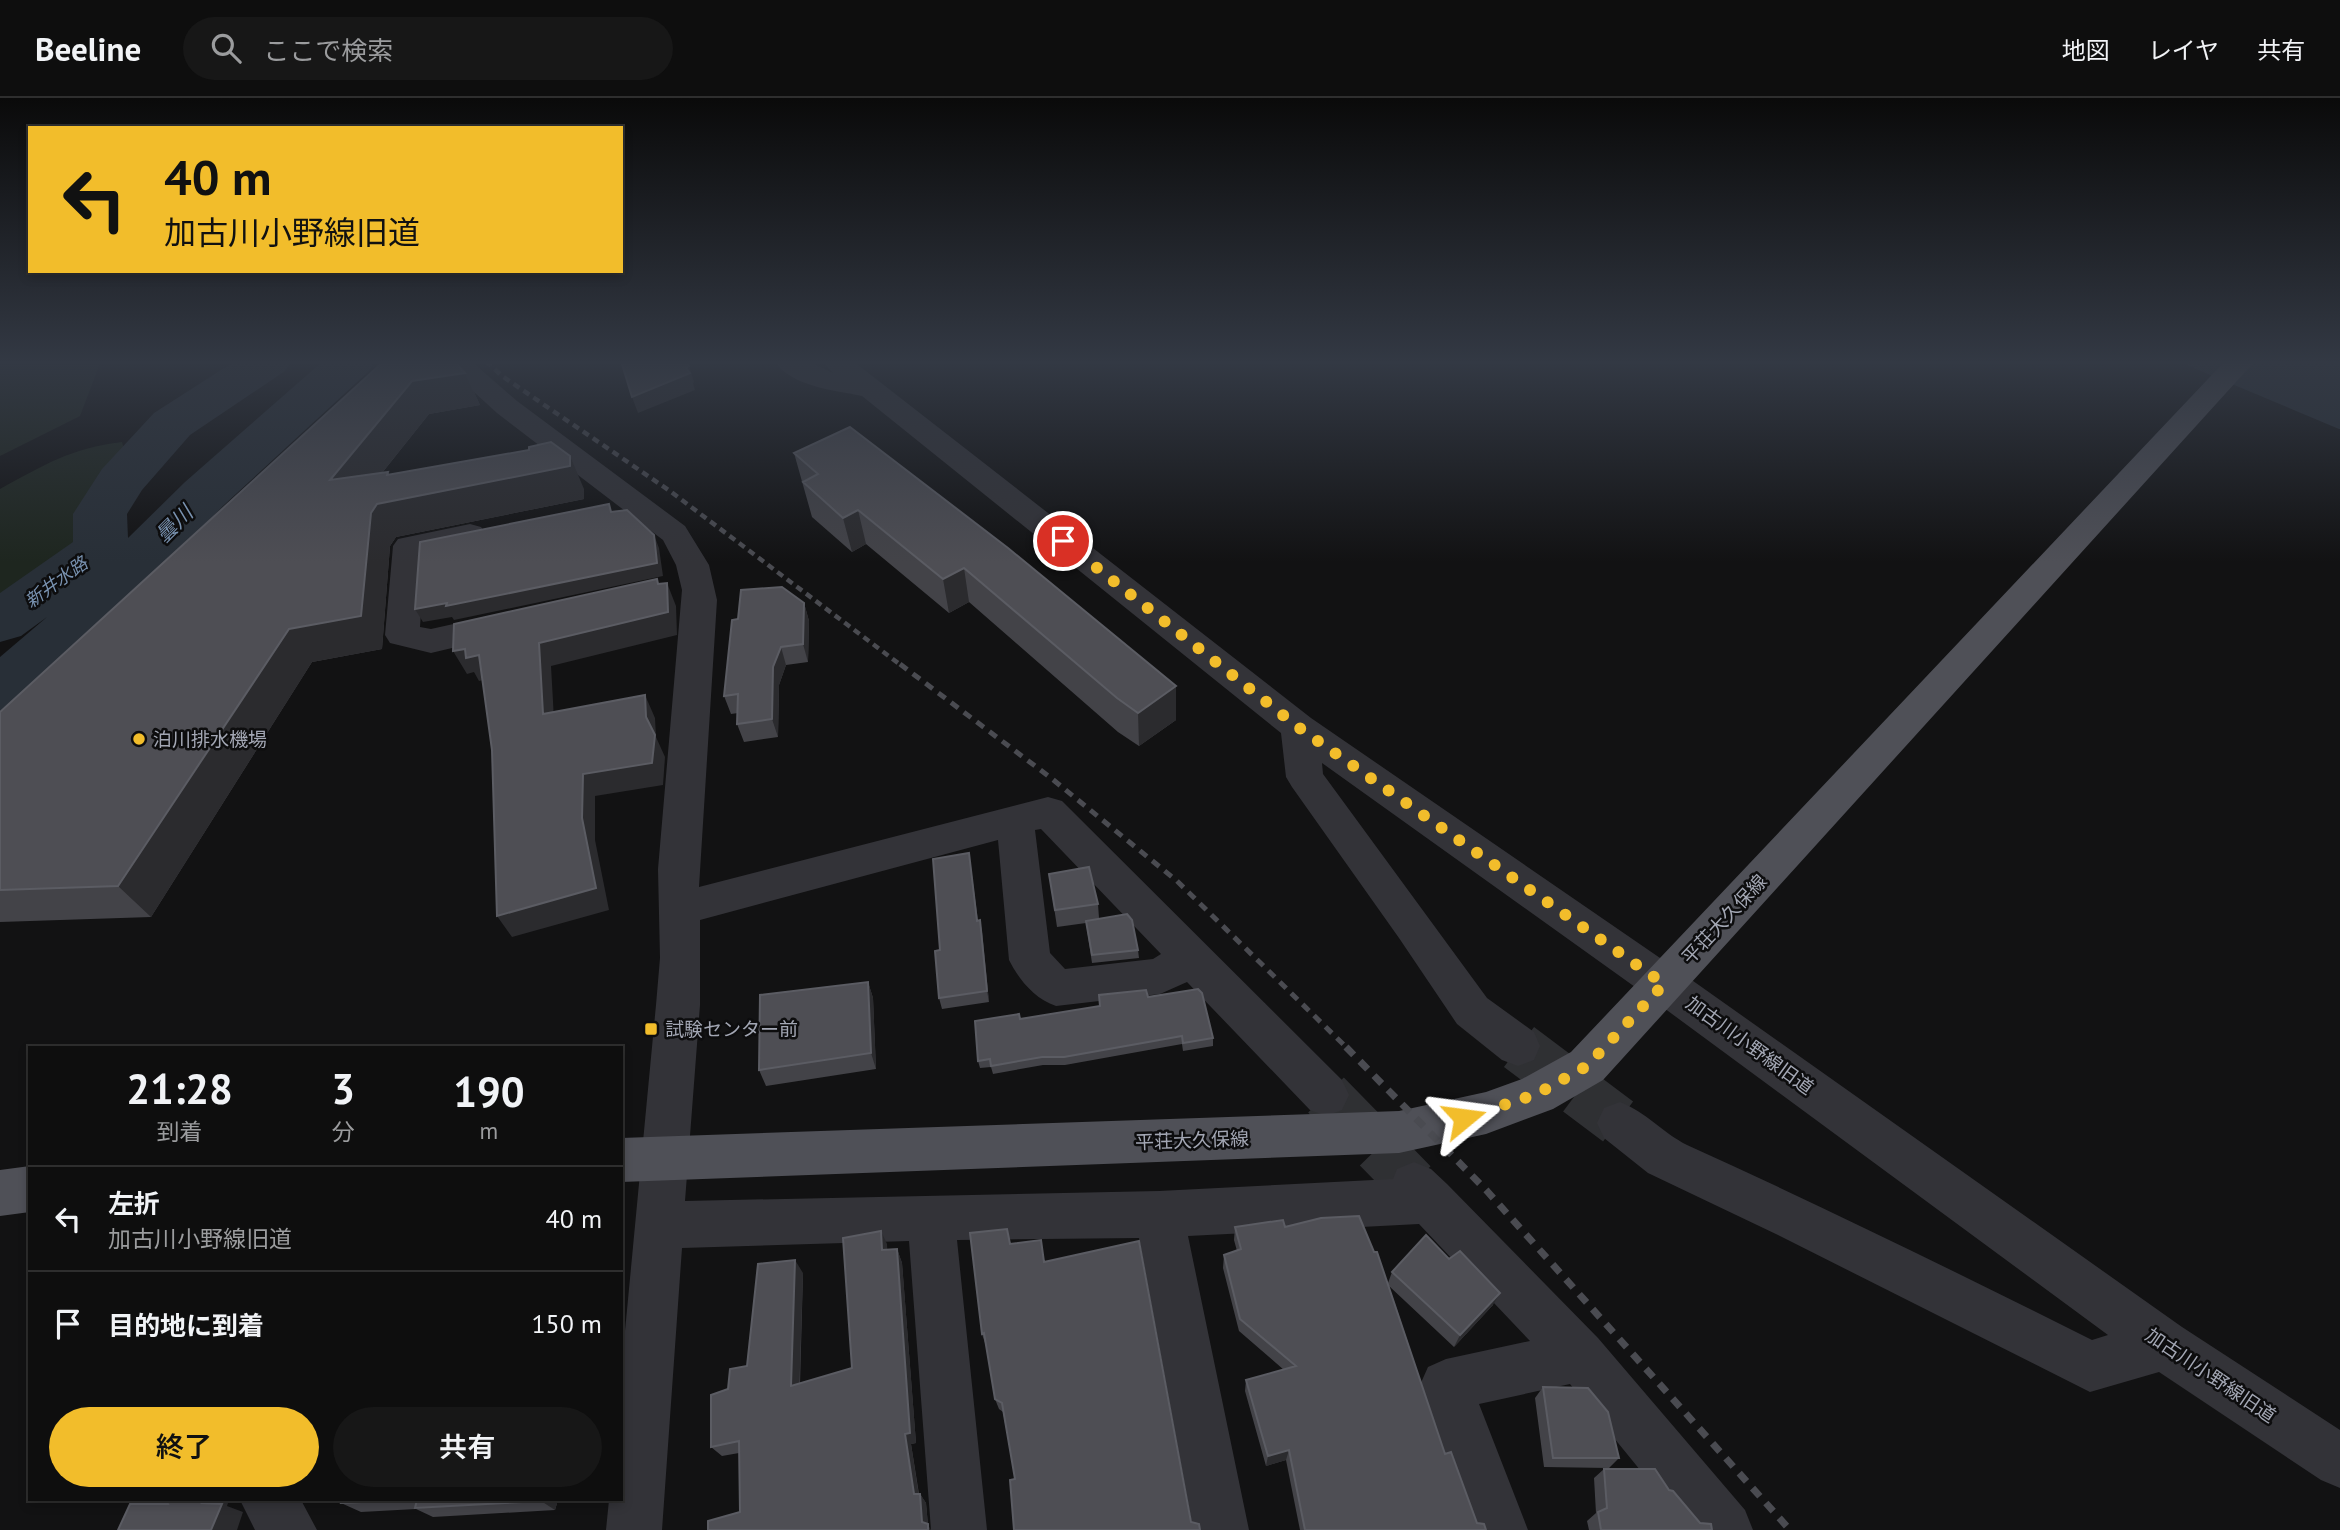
<!DOCTYPE html>
<html lang="ja">
<head>
<meta charset="utf-8">
<style>
  :root { --surface:#0e0e0e; --page:#171717; --text:#f1f3f6; --muted:#9b9c9e; --line:#2e2e2e; --accent:#f2bd2b }
  body { margin:0; font-family:"PT Sans","Noto Sans JP",sans-serif; background:var(--page); color:var(--text); height:100vh; display:flex; flex-direction:column; font-size:26px; white-space:nowrap }
  * { box-sizing:border-box; margin:0 }
  p { font-size:23px; color:var(--muted) }
  .icon { flex:none; width:38px; height:38px; fill:none; stroke:currentColor; stroke-width:2; stroke-linecap:round; stroke-linejoin:round }
  .map { position:relative; flex:1; overflow:hidden }
  .sheet { position:absolute; left:28px; top:948px; width:595px; height:455px; display:flex; flex-direction:column; background:var(--surface); border-radius:0px; box-shadow:0 4px 10px #0003,0 0 0 2px var(--line) }
  .sheet>* { flex:none }
  .top-card { position:absolute; left:28px; top:28px; width:595px; height:147px; border-radius:0px; box-shadow:0 4px 10px #0003,0 0 0 2px var(--line); background:#f2bd2b; color:#111; overflow:hidden }
  .pin { position:absolute; display:grid; place-items:center; width:60px; height:60px; color:#fff; margin:-30px; border:4px solid #fff; border-radius:50%; box-shadow:0 2px 7px #0007 }
  .me { position:absolute; width:77px; margin:-38px; rotate:74deg; stroke-linejoin:round; filter:drop-shadow(0 0 5px #0008) }
  .turn { display:flex; align-items:center; gap:24px; height:147px; padding:0 21px; font-size:32px }
  .turn .icon { width:91px; height:91px; stroke-width:2.5 }
  .turn b { display:block; font-size:49px; line-height:60px }
  .eta { display:flex; justify-content:space-evenly; align-items:center; height:119px; text-align:center }
  .eta b { font-size:42px; font-weight:600; line-height:49px }
  .action { display:flex; gap:14px; margin-top:auto; padding:14px 21px }
  .action a { flex:1; height:80px; border-radius:42px; background:var(--accent); color:#111; font-size:28px; font-weight:600; line-height:80px; text-align:center }
  .action a+a { background:var(--page); color:var(--text) }
  ul { padding:0; list-style:none }
  li { display:flex; align-items:center; gap:21px; height:105px; padding:0 21px; border-top:2px solid var(--line) }
  li div { flex:1 }
  li b { display:block; font-size:26px }
  li em { font-style:normal }
  header { display:flex; align-items:center; gap:42px; box-sizing:border-box; height:98px; padding:0 35px; background:var(--surface); border-bottom:2px solid var(--line) }
  header strong { font-size:33px }
  nav { display:flex; gap:38px; margin-inline-start:auto; font-size:24px }
  .search { width:490px; height:63px; background:var(--page); display:flex; align-items:center; gap:18px; box-sizing:border-box; padding:0 24px; border-radius:38px; color:var(--muted); font-size:26px }
  .map>svg:first-child { display:block }
  .green { fill:#1e261f }
  .water { fill:#282f37 }
  .lines { fill:none; stroke-linecap:round; stroke-linejoin:round }
  .river { fill:#282f37; fill-rule:evenodd }
  .minor-tunnel-far1 { stroke:#2f3033; stroke-width:39; stroke-dasharray:39 19; stroke-linecap:butt }
  .minor-tunnel { stroke:#2f3033; stroke-width:50; stroke-dasharray:50 24; stroke-linecap:butt }
  .minor { fill:#333338; fill-rule:evenodd }
  .major { fill:#4f5057; fill-rule:evenodd }
  .rail-far2 { stroke:#4a4b51; stroke-width:4.5; stroke-dasharray:7 5; stroke-linecap:butt }
  .rail-far1 { stroke:#4a4b51; stroke-width:5; stroke-dasharray:9 7; stroke-linecap:butt }
  .rail { stroke:#4a4b51; stroke-width:7; stroke-dasharray:11 9; stroke-linecap:butt }
  .wall { fill:#434348 }
  .shaded-wall { fill:#2b2b2e }
  .building { fill:#4e4e54; stroke:#5b5c63; stroke-width:2 }
  .route { stroke:#f2bd2b; stroke-width:12; stroke-dasharray:0 21.6 }
  .poi-dot { fill:#f2bd2b; stroke:#0d0d0e; stroke-width:2.5 }
  .labels { text-anchor:middle; dominant-baseline:central; stroke-width:5; stroke-linejoin:round; paint-order:stroke }
  .far-water-label { font-size:18px; font-style:italic; fill:#7992b0; stroke:#0d0d0e }
  .poi-label { font-size:19px; fill:#a3a7b4; stroke:#0d0d0e; text-anchor:start }
  .street-label { font-size:19px; fill:#a3a7b4; stroke:#0d0d0e }
  .water-label { font-size:21px; font-style:italic; fill:#7992b0; stroke:#0d0d0e }
</style>
</head>
<body>
<header>
<strong>Beeline</strong>
<div class="search"><svg class="icon" aria-label="search" viewBox="0 0 24 24"><circle cx="10" cy="10" r="6"/><path d="M15 15l6 6"/></svg>ここで検索</div>
<nav><a>地図</a><a>レイヤ</a><a>共有</a></nav>
</header>
<div class="map">
<svg width="2340" height="1432" viewBox="0 0 2340 1432">
  <rect width="100%" height="100%" fill="#121213"/>
  <path class="green" d="M 0,263 L 101,263 L 80,318 L 0,358 Z
    M 122,344 L 126,358 L 83,415 L 86,435 L 63,466 L 0,506 L 0,391 C 44,367 71,350 122,344 Z"/>
  <path class="water" d="M 2177,263 L 2340,263 L 2340,331 L 2339,331 Z"/>
  <g class="lines">
    <path class="river" d="M 235,263 L 292,263 L 285,273 L 190,337 L 142,392 L 127,416 L 128,440 L 185,384 L 323,263 L 376,263 L 369,273 L 223,408 L 70,567 L 22,608 L 0,614 L 0,559 L 47,519 L 21,538 L 0,544 L 0,495 L 73,444 L 73,416 L 102,371 L 154,315 Z"/>
    <path class="minor-tunnel-far1" d="M 1518,948 L 1521,950"/>
    <path class="minor-tunnel" d="M 1519,949 L 1620,1025
      M 1326,997 L 1414,1087"/>
    <path class="minor" d="M 440,263 L 471,263 L 517,303 L 685,428 L 709,467 L 717,502 L 699,789 L 1048,699 L 1062,703 L 1342,982 L 1349,997 L 1342,1012 L 1326,1018 L 1310,1012 L 1187,884 L 1160,896 L 1056,908 C 1035,901 1019,882 1009,862 L 998,742 L 700,822 L 700,907 L 685,1103 L 1159,1093 L 1393,1081 L 1397,1071 L 1414,1064 L 1431,1071 L 1447,1086 L 1598,1240 L 1745,1412 L 1753,1432 L 1689,1432 L 1570,1286 L 1479,1306 L 1528,1432 L 1472,1432 L 1420,1287 L 1428,1269 L 1446,1261 L 1530,1243 L 1419,1126 L 1188,1138 L 1249,1432 L 1193,1432 L 1139,1140 L 957,1142 L 987,1432 L 931,1432 L 909,1143 L 682,1150 L 662,1432 L 606,1432 L 609,1402 L 621,1402 L 621,1275 L 656,907 L 660,860 L 658,771 L 682,492 L 676,467 L 663,442 L 497,315 ZM 1041,731 L 1161,856 L 1153,861 L 1065,871 L 1050,855 L 1035,732 Z
      M 774,263 L 808,263 L 833,275 L 821,263 L 853,263 L 1311,620 L 1679,873 L 2182,1229 L 2340,1332 L 2340,1390 L 2321,1382 L 2159,1274 L 2090,1294 L 1778,1137 L 1648,1075 L 1604,1040 L 1597,1025 L 1604,1010 L 1620,1004 C 1646,1014 1663,1035 1687,1047 C 1824,1109 1958,1175 2092,1242 L 2108,1237 L 1649,899 L 1322,665 L 1323,676 L 1487,900 L 1534,934 L 1540,948 L 1534,962 L 1518,968 L 1502,962 L 1457,926 L 1399,840 L 1292,689 L 1286,679 L 1281,635 L 862,298 C 834,292 792,289 774,263 Z
      M 470,426 L 481,429 L 486,436 L 481,443 L 425,455 L 420,529 L 431,531 L 503,515 L 515,519 L 520,527 L 515,535 L 431,555 L 390,545 L 385,537 L 393,448 L 398,441 Z
      M 240,1402 L 301,1402 L 317,1432 L 255,1432 Z"/>
    <path class="major" d="M 2225,263 L 2255,263 L 1603,982 L 1553,1011 L 1486,1036 L 1399,1055 L 621,1084 L 621,1040 L 1399,1013 L 1486,994 L 1522,981 L 1571,954 Z
      M 30,1068 L 30,1114 L 0,1118 L 0,1072 Z"/>
    <path class="rail-far2" d="M 486,263 L 502,278 L 670,393 L 902,568"/>
    <path class="rail-far1" d="M 900,566 L 1051,680 L 1177,783 L 1347,950"/>
    <path class="rail" d="M 1346,949 L 1487,1093 L 1790,1432"/>
  </g>
  <path class="wall" d="M 465,275 L 480,307 L 429,316 L 382,375 L 389,377 L 584,391 L 584,401 L 396,439 L 390,448 L 382,551 L 312,564 L 151,819 L 0,824 L 0,614 Z
    M 794,355 L 1176,588 L 1176,622 L 1139,648 L 1118,634 L 969,504 L 949,515 L 866,446 L 852,454 L 812,419 Z
    M 804,505 L 809,523 L 808,564 L 786,567 L 779,587 L 778,639 L 744,644 L 737,626 L 738,615 L 731,616 L 724,598 Z
    M 969,755 L 978,823 L 980,822 L 982,834 L 989,904 L 942,911 L 939,900 L 940,852 Z
    M 1049,776 L 1098,806 L 1099,820 L 1138,852 L 1139,860 L 1092,865 L 1086,825 L 1057,829 Z
    M 868,884 L 873,900 L 876,971 L 766,988 L 759,972 Z
    M 1099,897 L 1148,899 L 1213,940 L 1213,948 L 1183,953 L 1182,946 L 1065,967 L 1043,967 L 993,976 L 991,969 L 980,970 L 978,963 L 1020,921 L 1100,908 Z
    M 1235,1129 L 1285,1129 L 1388,1185 L 1392,1174 L 1493,1207 L 1454,1249 L 1389,1188 L 1445,1356 L 1477,1425 L 1486,1432 L 1300,1432 L 1286,1362 L 1266,1368 L 1245,1293 L 1246,1282 L 1284,1272 L 1239,1233 L 1223,1170 L 1224,1157 L 1237,1153 L 1234,1142 Z
    M 1007,1131 L 1015,1381 L 1003,1314 L 999,1311 L 995,1301 L 986,1248 L 982,1236 Z
    M 887,1146 L 887,1152 L 897,1151 L 902,1165 L 916,1345 L 911,1346 L 919,1396 L 920,1396 L 926,1405 L 928,1427 L 740,1414 L 739,1355 L 722,1358 L 711,1349 L 728,1291 L 747,1268 L 803,1175 L 800,1286 L 852,1270 Z
    M 1543,1289 L 1619,1360 L 1609,1370 L 1544,1369 L 1535,1300 Z
    M 1604,1371 L 1669,1392 L 1700,1425 L 1712,1432 L 1589,1432 L 1587,1423 L 1596,1415 L 1594,1380 Z
    M 342,1402 L 558,1402 L 555,1412 L 433,1419 L 416,1411 L 361,1414 L 341,1405 Z"/>
  <path class="shaded-wall" d="M 689,268 L 694,284 L 693,285 L 695,292 L 638,315 L 632,299 Z
    M 465,275 L 480,307 L 429,316 L 350,415 L 330,382 L 412,283 Z
    M 570,358 L 584,391 L 584,401 L 396,439 L 390,448 L 382,551 L 312,564 L 151,819 L 118,788 L 289,531 L 371,415 L 388,374 L 403,401 Z
    M 858,412 L 866,446 L 852,454 L 843,420 Z
    M 654,437 L 659,450 L 663,478 L 454,522 L 452,519 L 423,524 L 415,511 Z
    M 964,470 L 969,504 L 949,515 L 943,481 Z
    M 667,485 L 676,508 L 677,537 L 551,568 L 555,639 L 543,616 L 539,545 Z
    M 804,505 L 809,523 L 808,564 L 803,546 Z
    M 781,549 L 786,567 L 779,587 L 778,639 L 772,621 L 773,569 Z
    M 465,551 L 479,557 L 492,580 L 479,583 L 474,574 L 467,576 L 453,553 Z
    M 1176,588 L 1176,622 L 1139,648 L 1138,615 Z
    M 645,597 L 655,620 L 656,639 L 665,659 L 663,687 L 595,698 L 595,742 L 609,812 L 512,839 L 497,818 L 582,720 L 583,676 L 646,619 Z
    M 969,755 L 971,768 L 979,835 L 977,823 Z
    M 980,822 L 982,834 L 989,904 L 987,893 Z
    M 868,884 L 873,900 L 876,971 L 871,955 Z
    M 881,1133 L 887,1146 L 888,1165 L 882,1152 Z
    M 897,1151 L 902,1165 L 916,1345 L 911,1346 L 920,1405 L 914,1396 L 905,1336 Z
    M 795,1162 L 803,1175 L 799,1299 L 791,1288 Z
    M 1500,1195 L 1493,1207 L 1454,1249 L 1460,1237 Z
    M 1289,1352 L 1286,1362 L 1266,1368 L 1268,1358 Z
    M 920,1396 L 926,1405 L 928,1427 L 931,1432 L 928,1432 L 922,1424 Z
    M 204,1402 L 229,1402 L 227,1408 L 243,1414 L 237,1432 L 211,1432 L 202,1405 Z
    M 541,1402 L 558,1402 L 555,1412 L 541,1403 Z"/>
  <path class="building" d="M 384,263 L 454,263 L 465,275 L 412,283 L 330,382 L 388,374 L 387,377 L 529,352 L 529,349 L 551,344 L 570,358 L 570,368 L 377,406 L 371,415 L 361,518 L 289,531 L 118,788 L 0,792 L 0,614 Z
    M 621,263 L 685,263 L 689,268 L 686,270 L 690,275 L 632,299 Z
    M 850,329 L 1008,450 L 1176,588 L 1138,615 L 1117,600 L 964,470 L 943,481 L 858,412 L 843,420 L 803,384 L 818,376 L 794,355 Z
    M 609,406 L 611,414 L 627,412 L 654,437 L 657,465 L 446,508 L 447,505 L 415,511 L 420,444 Z
    M 657,481 L 658,486 L 667,485 L 668,514 L 539,545 L 543,616 L 645,597 L 646,619 L 655,637 L 652,665 L 583,676 L 582,720 L 596,790 L 497,818 L 492,652 L 479,557 L 466,560 L 465,551 L 453,553 L 454,526 Z
    M 782,489 L 804,505 L 803,546 L 781,549 L 773,569 L 772,621 L 737,626 L 738,596 L 724,598 L 732,522 L 738,521 L 741,492 Z
    M 969,755 L 977,823 L 980,822 L 987,893 L 939,900 L 935,853 L 940,852 L 933,761 Z
    M 1089,769 L 1098,806 L 1055,812 L 1049,776 Z
    M 1127,816 L 1132,822 L 1138,852 L 1092,857 L 1086,823 Z
    M 868,884 L 871,955 L 759,972 L 760,897 Z
    M 1198,891 L 1202,895 L 1213,940 L 1183,945 L 1182,938 L 1064,959 L 1042,959 L 991,968 L 990,961 L 978,963 L 975,923 L 1019,916 L 1020,921 L 1100,908 L 1099,897 L 1146,892 L 1148,899 Z
    M 1359,1118 L 1374,1154 L 1377,1154 L 1445,1356 L 1451,1354 L 1477,1425 L 1484,1426 L 1486,1432 L 1305,1432 L 1289,1352 L 1268,1358 L 1246,1282 L 1296,1268 L 1240,1221 L 1224,1157 L 1241,1151 L 1235,1129 L 1283,1122 L 1285,1129 L 1321,1120 Z
    M 1007,1131 L 1010,1146 L 1041,1142 L 1044,1164 L 1139,1143 L 1191,1424 L 1199,1426 L 1200,1432 L 1014,1432 L 1010,1382 L 1015,1381 L 1002,1305 L 995,1301 L 984,1235 L 982,1236 L 970,1135 Z
    M 881,1133 L 882,1152 L 897,1151 L 910,1335 L 905,1336 L 914,1396 L 920,1396 L 922,1424 L 928,1426 L 928,1432 L 708,1432 L 708,1423 L 740,1414 L 739,1343 L 711,1349 L 711,1297 L 728,1291 L 730,1271 L 747,1268 L 758,1166 L 795,1162 L 791,1288 L 852,1270 L 843,1140 Z
    M 1426,1137 L 1449,1161 L 1460,1153 L 1500,1195 L 1460,1237 L 1392,1174 Z
    M 1543,1289 L 1588,1290 L 1608,1314 L 1619,1360 L 1553,1360 Z
    M 1604,1371 L 1655,1371 L 1669,1392 L 1673,1393 L 1700,1425 L 1711,1426 L 1712,1432 L 1601,1432 L 1598,1414 L 1607,1410 Z
    M 166,1402 L 204,1402 L 202,1405 L 222,1406 L 211,1432 L 118,1432 L 130,1406 L 168,1406 Z
    M 342,1402 L 407,1402 L 341,1405 Z
    M 417,1402 L 541,1402 L 541,1403 L 415,1410 Z"/>
  <linearGradient id="sky" x2="0" y2="1"><stop stop-color="#0a0a0a"/><stop offset="0.57" stop-color="#333944"/><stop offset="1" stop-color="#333944" stop-opacity="0"/></linearGradient>
  <rect width="2340" height="464" fill="url(#sky)"/>
  <g class="lines">
    <path class="route" d="M 1063,443 L 1298,629 L 1664,886 L 1587,968 L 1537,996 L 1464,1020"/>
  </g>
  <g class="poi-dot">
    <circle cx="139" cy="641" r="7"/>
    <rect x="644" y="924" width="14" height="14" rx="3.5"/>
  </g>
  <g class="labels">
    <g class="far-water-label">
      <text transform="translate(56 484) rotate(-36)">新井水路</text>
    </g>
    <g class="poi-label">
      <text x="153" y="641">泊川排水機場</text>
      <text x="665" y="931">試験センター前</text>
    </g>
    <g class="street-label">
      <text transform="translate(1724 821) rotate(-47)">平荘大久保線</text>
      <text transform="translate(1750 947) rotate(36)">加古川小野線旧道</text>
      <text transform="translate(1192 1042) rotate(-2)">平荘大久保線</text>
      <text transform="translate(2211 1277) rotate(34)">加古川小野線旧道</text>
    </g>
    <g class="water-label">
      <text transform="translate(174 426) rotate(-45)">曇川</text>
    </g>
  </g>
</svg>
<div class="pin" style="left:1063px;top:443px;background:#d93025"><svg class="icon" aria-label="arrive" viewBox="0 0 24 24"><path d="M6 21V4h12l-3 4 3 4H6"/></svg></div>
<svg class="me" style="left:1464px;top:1020px" viewBox="-20 -20 40 40"><path d="M0-17L14 15 0 8-14 15z" fill="#f2bd2b" stroke="#fff" stroke-width="4"/></svg>
<div class="top-card">
<div class="turn"><svg class="icon" aria-label="left" viewBox="0 0 24 24"><path d="M17 20v-9H6M10 6l-5 5 5 5"/></svg><div><b>40 m</b>加古川小野線旧道</div></div>
</div>
<section class="sheet">
<div class="eta">
<div><b>21:28</b><p>到着</p></div>
<div><b>3</b><p>分</p></div>
<div><b>190</b><p>m</p></div>
</div>
<ul>
<li><svg class="icon" aria-label="left" viewBox="0 0 24 24"><path d="M17 20v-9H6M10 6l-5 5 5 5"/></svg><div><b>左折</b><p>加古川小野線旧道</p></div><em>40 m</em></li>
<li><svg class="icon" aria-label="arrive" viewBox="0 0 24 24"><path d="M6 21V4h12l-3 4 3 4H6"/></svg><div><b>目的地に到着</b></div><em>150 m</em></li>
</ul>
<div class="action"><a>終了</a><a>共有</a></div>
</section>
</div>
</body>
</html>
